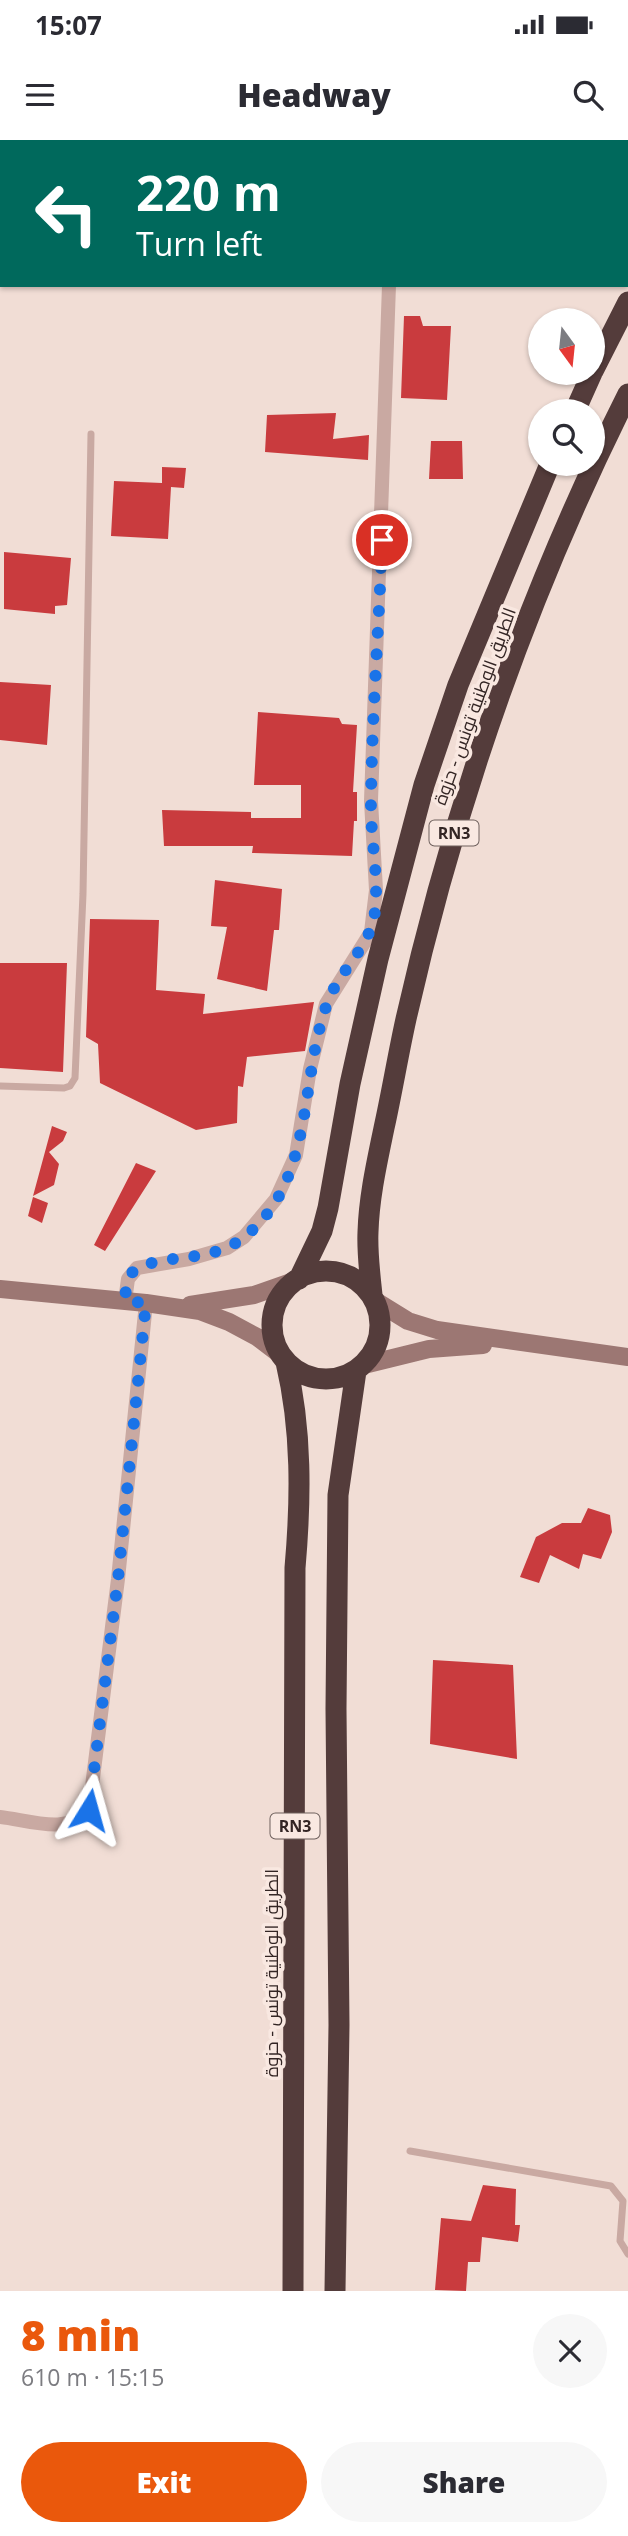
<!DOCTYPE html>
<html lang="en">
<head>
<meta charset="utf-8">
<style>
  :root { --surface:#fff; --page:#f7f7f7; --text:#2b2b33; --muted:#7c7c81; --accent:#ea580c }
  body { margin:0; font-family:"Open Sans",Cairo,sans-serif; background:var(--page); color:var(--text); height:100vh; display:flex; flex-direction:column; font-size:26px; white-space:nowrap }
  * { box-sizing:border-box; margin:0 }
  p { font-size:23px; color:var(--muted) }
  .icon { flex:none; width:38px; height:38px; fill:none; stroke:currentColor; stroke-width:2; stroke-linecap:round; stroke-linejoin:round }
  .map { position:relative; height:2151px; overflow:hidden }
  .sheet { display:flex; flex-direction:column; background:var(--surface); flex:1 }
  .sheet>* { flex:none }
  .hud { position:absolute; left:0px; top:0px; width:628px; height:147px; box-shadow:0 2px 5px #0004; background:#00695c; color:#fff; overflow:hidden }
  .needle { width:46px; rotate:165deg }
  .tools { position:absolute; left:528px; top:168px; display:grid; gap:14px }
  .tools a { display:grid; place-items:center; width:77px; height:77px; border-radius:50%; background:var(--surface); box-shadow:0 2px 5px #0004; font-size:35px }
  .pin { position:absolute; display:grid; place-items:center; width:60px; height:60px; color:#fff; margin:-30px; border:4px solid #fff; border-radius:50%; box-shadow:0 2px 7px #0007 }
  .me { position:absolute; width:77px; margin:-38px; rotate:8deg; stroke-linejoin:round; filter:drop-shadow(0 0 5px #0008) }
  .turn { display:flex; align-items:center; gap:24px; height:147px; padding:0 21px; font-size:32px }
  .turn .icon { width:91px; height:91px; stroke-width:2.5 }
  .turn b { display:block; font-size:49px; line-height:60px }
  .round { display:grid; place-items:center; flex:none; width:74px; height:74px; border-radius:37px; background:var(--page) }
  .headline { display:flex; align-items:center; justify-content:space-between; height:119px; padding:0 21px }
  h1 { font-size:42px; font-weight:800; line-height:52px; color:var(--accent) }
  .action { display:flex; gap:14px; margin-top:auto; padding:14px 21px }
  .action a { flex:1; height:80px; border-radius:42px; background:var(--accent); color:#fff; font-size:28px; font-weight:800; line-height:80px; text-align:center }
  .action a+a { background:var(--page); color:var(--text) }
  .status { display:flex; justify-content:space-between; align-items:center; height:49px; padding:0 35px; background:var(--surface); direction:ltr }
  .status svg { height:19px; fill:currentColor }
  header { display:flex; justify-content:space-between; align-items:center; height:91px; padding:0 21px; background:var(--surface); font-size:32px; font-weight:800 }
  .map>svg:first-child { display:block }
  .building { fill:#c93b3e }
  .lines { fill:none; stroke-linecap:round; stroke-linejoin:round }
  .lane { stroke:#c9a9a2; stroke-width:7 }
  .street { stroke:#c9a9a2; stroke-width:14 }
  .secondary { stroke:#9c7773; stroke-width:18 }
  .highway { stroke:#543c3b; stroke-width:21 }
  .route { stroke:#1a73e8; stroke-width:12; stroke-dasharray:0 21.6 }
  .labels { text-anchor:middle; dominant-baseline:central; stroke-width:7; stroke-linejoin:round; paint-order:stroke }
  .shield { fill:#f9e8e1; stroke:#6e605d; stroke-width:2 }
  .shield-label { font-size:16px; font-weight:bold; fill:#332524 }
  .street-label { font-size:18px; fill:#332524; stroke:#f9e8e1 }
</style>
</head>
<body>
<div class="status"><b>15:07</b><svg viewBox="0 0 49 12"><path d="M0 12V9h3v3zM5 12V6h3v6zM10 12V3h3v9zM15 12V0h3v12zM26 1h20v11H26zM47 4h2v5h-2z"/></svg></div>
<header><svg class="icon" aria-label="menu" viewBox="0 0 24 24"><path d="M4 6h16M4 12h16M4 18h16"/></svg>Headway<svg class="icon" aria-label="search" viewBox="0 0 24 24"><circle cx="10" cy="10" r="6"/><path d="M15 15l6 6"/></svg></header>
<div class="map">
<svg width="628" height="2151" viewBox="0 0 628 2151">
  <rect width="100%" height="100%" fill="#f1ddd5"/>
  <path class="building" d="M 404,176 L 420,176 L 423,186 L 451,186 L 447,260 L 401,258 Z
    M 336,273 L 333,299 L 369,295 L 368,320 L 265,312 L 267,275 Z
    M 431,301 L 462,301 L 463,339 L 429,339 Z
    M 162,327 L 186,328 L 184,348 L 171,347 L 168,399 L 111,396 L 114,341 L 162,343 Z
    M 4,412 L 71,418 L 67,465 L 55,466 L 55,474 L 4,469 Z
    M 0,542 L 51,545 L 47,605 L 0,600 Z
    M 258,572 L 339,578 L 342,584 L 357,585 L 353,652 L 357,652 L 357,681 L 354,681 L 352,716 L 252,713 L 253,706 L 164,706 L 162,670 L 251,672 L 251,678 L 301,678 L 301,645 L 254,645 Z
    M 215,740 L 282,749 L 279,790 L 274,790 L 267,851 L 217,839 L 227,787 L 211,786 Z
    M 90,779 L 159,780 L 156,850 L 205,854 L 203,874 L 314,862 L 305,911 L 247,917 L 243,947 L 238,946 L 237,983 L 196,990 L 100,943 L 98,904 L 86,897 Z
    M 0,823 L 67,823 L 63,932 L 0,928 Z
    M 52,986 L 67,992 L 63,1001 L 49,1012 L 59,1024 L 54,1045 L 33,1056 Z
    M 136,1023 L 156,1031 L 105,1111 L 94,1105 Z
    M 33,1057 L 48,1063 L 42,1083 L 28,1076 Z
    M 588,1368 L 610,1375 L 612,1392 L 601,1419 L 583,1414 L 579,1429 L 550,1415 L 539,1443 L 520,1437 L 536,1397 L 562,1383 L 581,1383 Z
    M 433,1520 L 513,1525 L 517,1619 L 430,1604 Z
    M 483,2045 L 516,2049 L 515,2085 L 520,2085 L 518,2102 L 482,2097 L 480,2122 L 468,2122 L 466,2151 L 435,2150 L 441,2078 L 471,2081 Z"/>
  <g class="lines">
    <path class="lane" d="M 0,946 L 64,948 L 70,946 L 75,938 L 83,754 L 91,294
      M 410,2011 L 611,2046 L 623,2061 L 620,2101 L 628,2114"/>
    <path class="street" d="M 391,2 L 391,0
      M 125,1161 L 128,1139 L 137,1128 L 189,1119 L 227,1108 L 244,1097 L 276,1059 L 296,1015 L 310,929 L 326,864 L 371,792 L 376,750 L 371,661 L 389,145
      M 0,1677 C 28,1680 69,1696 89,1670 L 118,1439 L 146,1163"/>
    <path class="secondary" d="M 0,1149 L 146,1163 L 200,1171 L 229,1182 L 257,1197 L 282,1216
      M 374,1160 L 408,1181 L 437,1190 L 628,1217
      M 190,1165 L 254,1155 L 294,1141
      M 364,1225 L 429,1209 L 483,1205"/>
    <path class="highway" d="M 593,231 L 628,162
      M 575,271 L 592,233
      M272 1185a54 54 0 1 1 108 0a54 54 0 1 1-108 0Z
      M 299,1139 L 322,1091 L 328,1068 L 350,944 L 378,819 L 424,645 L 458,545 L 550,324
      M 372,1155 C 370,1135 367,1113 368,1092 C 369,1057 377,1022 384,988 C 392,952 398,915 406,879 C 455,662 528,453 628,254
      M 286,1222 C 302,1290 301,1359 295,1428 L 293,2151
      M 335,2151 L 339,1885 L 336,1569 L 338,1355 L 356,1231"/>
  </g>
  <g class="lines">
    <path class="route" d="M 89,1670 L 118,1439 L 146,1163 L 125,1161 C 126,1148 126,1136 137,1128 C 172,1113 210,1123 243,1098 C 315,1043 299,941 327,864 C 339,829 370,810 375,771 C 379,734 370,697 371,660 C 372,573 379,487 382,400"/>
  </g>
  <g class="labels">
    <g class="shield">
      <rect x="429.5" y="680.5" width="49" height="25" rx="5"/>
      <rect x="270.5" y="1673.5" width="49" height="25" rx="5"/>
    </g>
    <g class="shield-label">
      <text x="454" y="693">RN3</text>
      <text x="295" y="1686">RN3</text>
    </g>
    <g class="street-label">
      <text transform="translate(474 566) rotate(-70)">الطريق الوطنية تونس - حزوة</text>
      <text transform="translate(271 1833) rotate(-90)">الطريق الوطنية تونس - حزوة</text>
    </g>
  </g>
</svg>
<div class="tools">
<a><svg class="needle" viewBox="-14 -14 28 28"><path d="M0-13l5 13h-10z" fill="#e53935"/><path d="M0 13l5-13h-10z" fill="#7c7c81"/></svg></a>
<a><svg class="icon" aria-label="search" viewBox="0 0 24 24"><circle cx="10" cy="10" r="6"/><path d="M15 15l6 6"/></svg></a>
</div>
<div class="pin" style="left:382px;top:400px;background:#d93025"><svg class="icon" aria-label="arrive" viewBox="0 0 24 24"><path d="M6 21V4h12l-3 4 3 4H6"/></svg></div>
<svg class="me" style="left:89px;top:1670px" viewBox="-20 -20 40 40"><path d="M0-17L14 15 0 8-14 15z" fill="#1a73e8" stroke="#fff" stroke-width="4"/></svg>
<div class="hud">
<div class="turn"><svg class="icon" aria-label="left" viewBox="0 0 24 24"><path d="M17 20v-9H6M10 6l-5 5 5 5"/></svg><div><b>220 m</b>Turn left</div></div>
</div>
</div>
<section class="sheet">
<div class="headline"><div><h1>8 min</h1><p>610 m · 15:15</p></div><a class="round"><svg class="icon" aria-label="close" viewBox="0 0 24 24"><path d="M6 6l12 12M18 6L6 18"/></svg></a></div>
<div class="action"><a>Exit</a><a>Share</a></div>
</section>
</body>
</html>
